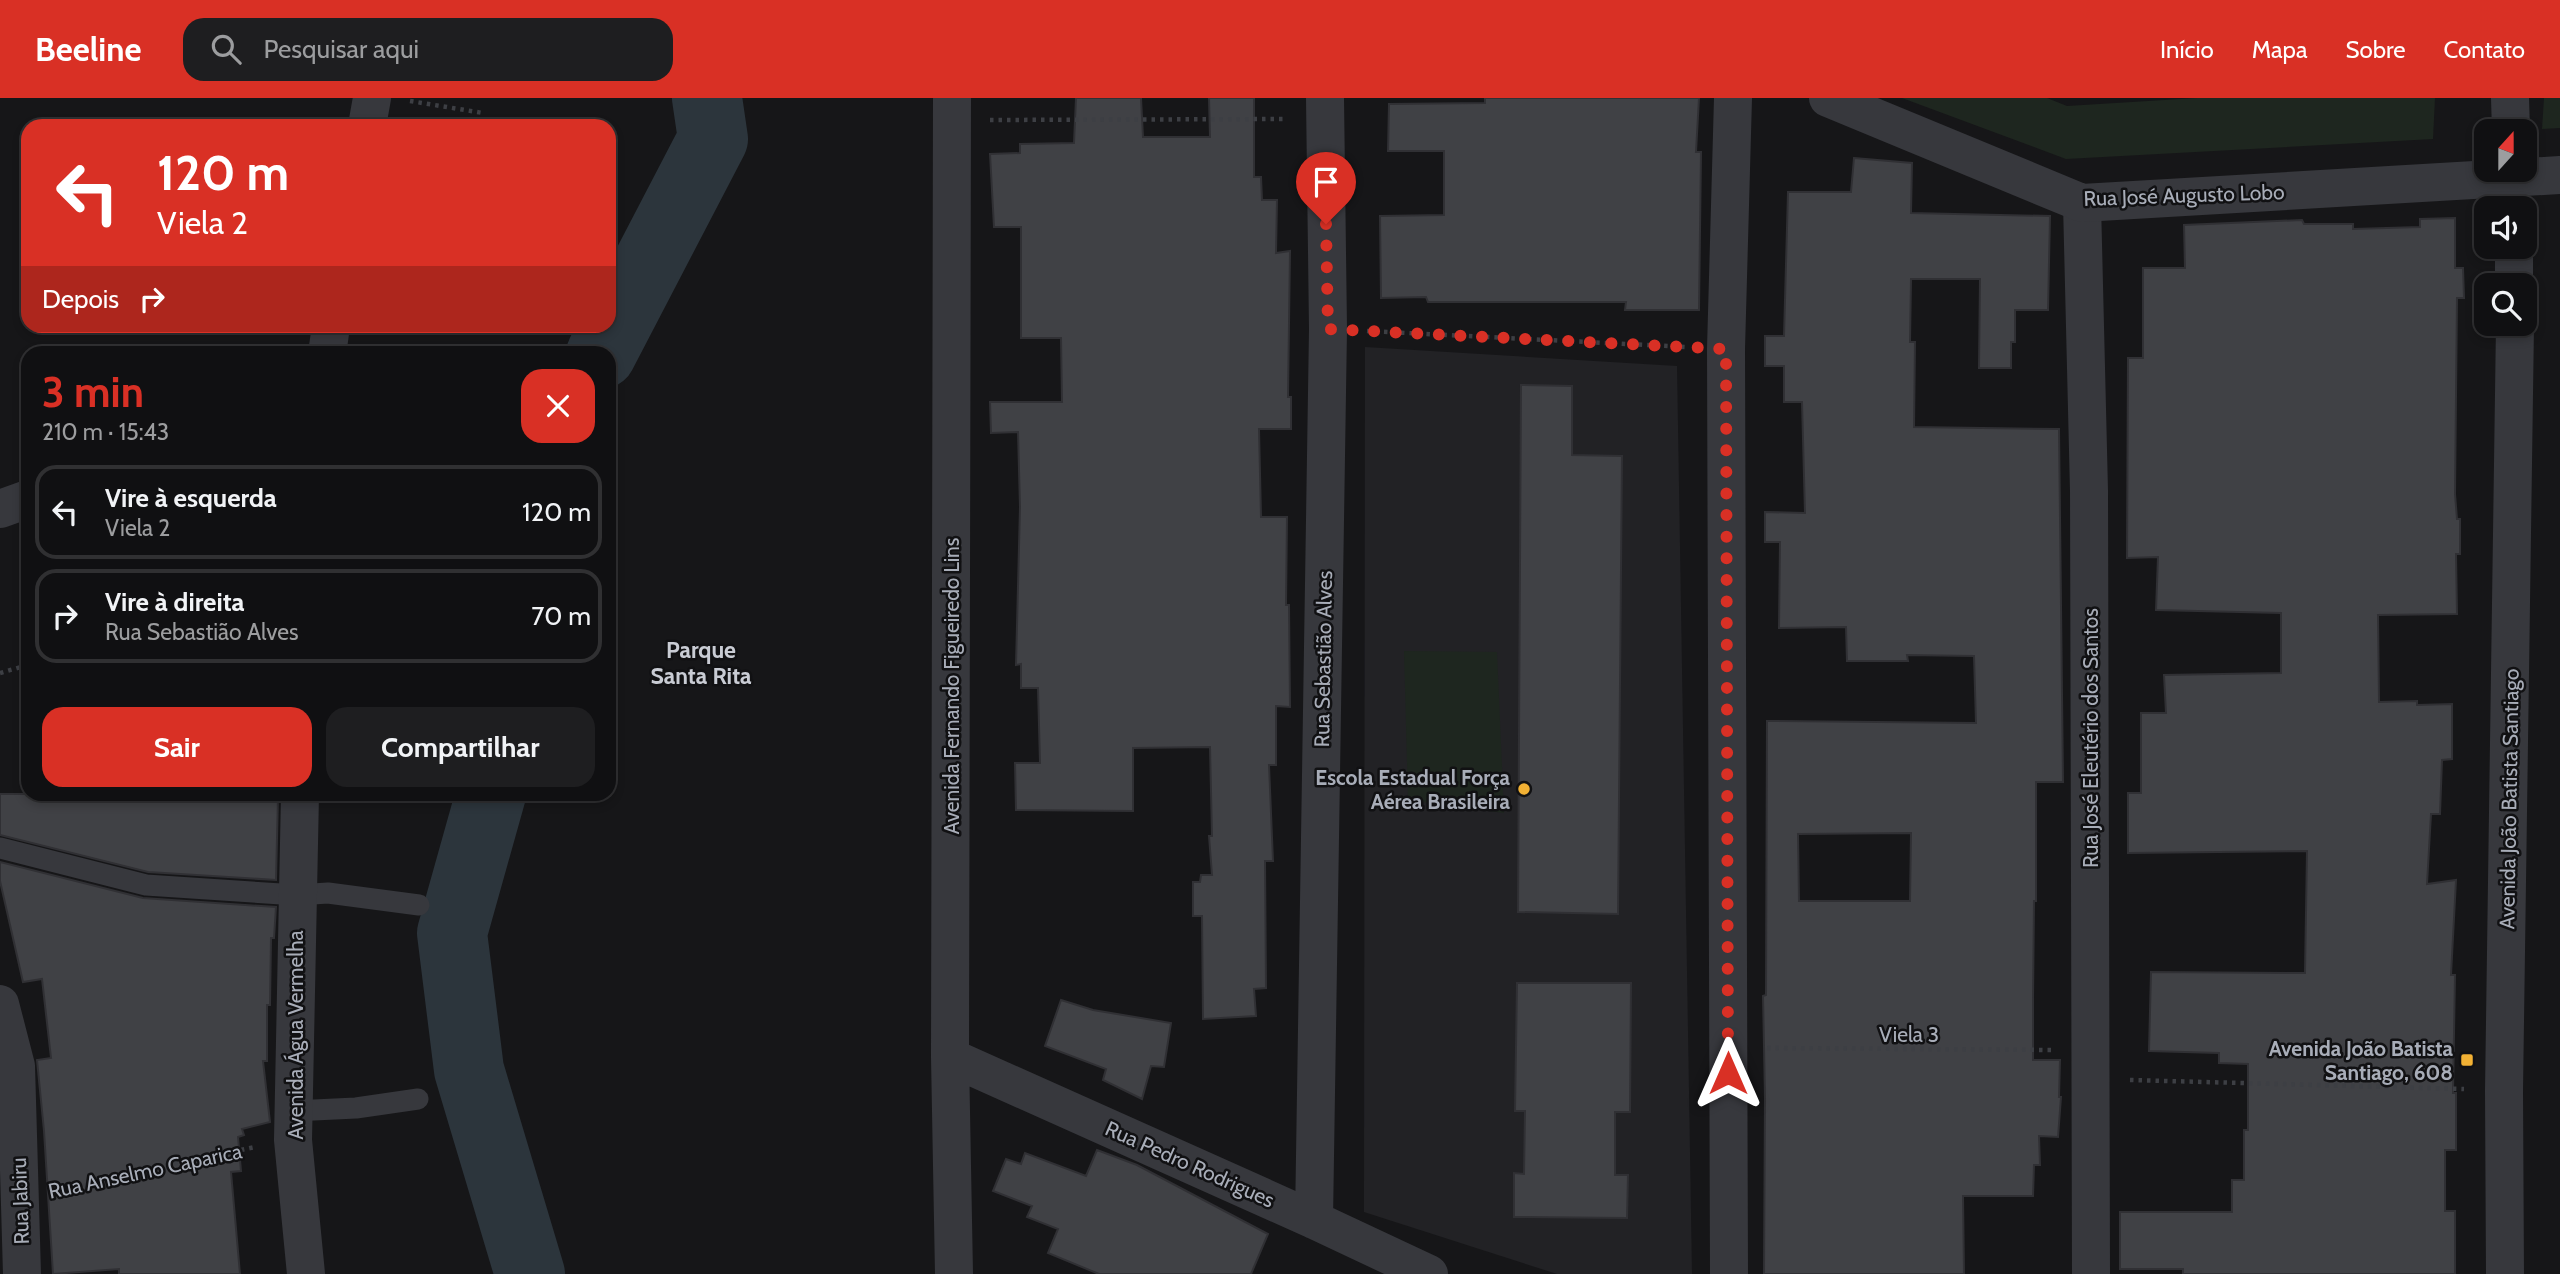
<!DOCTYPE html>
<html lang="pt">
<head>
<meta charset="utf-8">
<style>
  :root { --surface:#101012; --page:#1e1e20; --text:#f1f3f6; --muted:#9c9d9f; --line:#303032; --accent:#d93025 }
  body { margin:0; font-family:Cabin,sans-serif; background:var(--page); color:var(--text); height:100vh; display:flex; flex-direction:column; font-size:26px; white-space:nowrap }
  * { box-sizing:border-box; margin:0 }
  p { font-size:23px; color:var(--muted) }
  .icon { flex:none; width:38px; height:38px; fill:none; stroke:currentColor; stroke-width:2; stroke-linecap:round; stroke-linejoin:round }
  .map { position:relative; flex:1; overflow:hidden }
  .details { position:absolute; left:21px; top:248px; width:595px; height:455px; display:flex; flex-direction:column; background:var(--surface); border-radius:21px; box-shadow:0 4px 10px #0003,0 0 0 2px var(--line) }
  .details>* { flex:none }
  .banner { position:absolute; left:21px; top:21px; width:595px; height:214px; border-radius:21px; box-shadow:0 4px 10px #0003,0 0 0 2px var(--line); background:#d93025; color:#fff; overflow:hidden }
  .needle { width:46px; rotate:21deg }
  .buttons { position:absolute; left:2474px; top:21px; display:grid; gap:14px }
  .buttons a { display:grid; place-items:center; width:63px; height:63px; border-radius:14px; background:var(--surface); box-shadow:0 4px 10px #0003,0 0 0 2px var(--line); font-size:35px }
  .pin { position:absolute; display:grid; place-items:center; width:60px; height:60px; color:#fff; margin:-72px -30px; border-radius:50% 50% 50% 0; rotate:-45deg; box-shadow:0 0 7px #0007 }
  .pin .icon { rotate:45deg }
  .me { position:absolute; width:77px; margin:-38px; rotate:0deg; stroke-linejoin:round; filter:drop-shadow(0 0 5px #0008) }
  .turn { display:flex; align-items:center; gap:24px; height:147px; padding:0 21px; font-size:32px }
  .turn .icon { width:91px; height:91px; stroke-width:2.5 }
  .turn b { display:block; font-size:49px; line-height:60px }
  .then { display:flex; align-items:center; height:66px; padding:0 21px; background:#0003; gap:14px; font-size:26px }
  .round { display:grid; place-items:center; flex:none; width:74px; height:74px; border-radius:21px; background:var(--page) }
  .headline { display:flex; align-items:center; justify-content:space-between; height:119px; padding:0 21px }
  h1 { font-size:42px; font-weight:800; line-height:52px; color:var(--accent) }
  .cta { display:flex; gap:14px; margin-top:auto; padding:14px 21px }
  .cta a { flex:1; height:80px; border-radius:21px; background:var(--accent); color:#fff; font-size:28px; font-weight:800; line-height:80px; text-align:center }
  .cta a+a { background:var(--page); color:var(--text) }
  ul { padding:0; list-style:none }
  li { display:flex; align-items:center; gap:21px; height:94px; margin:0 14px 10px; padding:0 7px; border:4px solid var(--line); border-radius:21px }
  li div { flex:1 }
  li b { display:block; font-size:26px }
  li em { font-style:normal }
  header { display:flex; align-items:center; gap:42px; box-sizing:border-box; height:98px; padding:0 35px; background:var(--accent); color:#fff }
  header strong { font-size:33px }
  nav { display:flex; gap:38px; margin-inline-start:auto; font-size:24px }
  .search { width:490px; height:63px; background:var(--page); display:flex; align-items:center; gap:18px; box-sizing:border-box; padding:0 24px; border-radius:21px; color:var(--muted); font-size:26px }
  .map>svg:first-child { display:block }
  .built { fill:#222225 }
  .grass { fill:#1e261f }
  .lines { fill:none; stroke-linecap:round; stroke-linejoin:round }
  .river { stroke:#2c353c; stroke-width:70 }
  .building { fill:#404145; stroke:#303034; stroke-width:2; fill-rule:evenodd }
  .path { stroke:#3d3f44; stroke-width:4.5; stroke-dasharray:3.5 5; stroke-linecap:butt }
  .service { stroke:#37383d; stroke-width:21 }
  .minor { stroke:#37383d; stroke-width:38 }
  .tertiary { stroke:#37383d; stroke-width:38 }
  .route { stroke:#d93025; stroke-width:12; stroke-dasharray:0 21.6 }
  .poi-dot { fill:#f2b134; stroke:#111113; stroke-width:2.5 }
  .labels { text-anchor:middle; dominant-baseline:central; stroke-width:5; stroke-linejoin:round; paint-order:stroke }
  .street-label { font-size:21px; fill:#a8adb8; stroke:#111113 }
  .poi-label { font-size:21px; font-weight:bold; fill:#a8adb8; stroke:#111113; text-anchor:end }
  .neighbourhood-label { font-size:23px; font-weight:bold; fill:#c9ccd4; stroke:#111113 }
</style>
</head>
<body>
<header>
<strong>Beeline</strong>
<div class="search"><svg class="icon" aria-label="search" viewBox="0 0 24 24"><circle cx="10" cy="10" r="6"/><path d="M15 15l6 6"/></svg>Pesquisar aqui</div>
<nav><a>Início</a><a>Mapa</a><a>Sobre</a><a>Contato</a></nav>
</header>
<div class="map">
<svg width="2560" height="1176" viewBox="0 0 2560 1176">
  <rect width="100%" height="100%" fill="#161618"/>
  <path class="built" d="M 1365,249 L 1677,268 L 1692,1176 L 1557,1176 L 1364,1114 Z"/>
  <path class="grass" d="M 1902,0 L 2047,0 L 2067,8 L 2197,0 L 2435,0 L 2433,41 L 2066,61 Z
    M 2544,0 L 2560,0 L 2560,30 L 2542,31 Z
    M 1404,553 L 1497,554 L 1504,715 L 1408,702 Z"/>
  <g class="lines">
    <path class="river" d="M 601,256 L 713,41 L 707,0
      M 491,696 L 452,835 L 469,972 L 530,1176"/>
  </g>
  <path class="building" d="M 1076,0 L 1141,0 L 1143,39 L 1210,39 L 1209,0 L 1254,0 L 1254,79 L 1261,79 L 1262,102 L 1277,102 L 1276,155 L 1290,153 L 1288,299 L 1291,299 L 1291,331 L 1259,331 L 1261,419 L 1287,419 L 1286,507 L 1289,507 L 1290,609 L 1276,608 L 1276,667 L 1269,667 L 1273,763 L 1265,763 L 1266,890 L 1254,891 L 1256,918 L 1203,921 L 1202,818 L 1193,818 L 1193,784 L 1200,784 L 1201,777 L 1212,777 L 1209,738 L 1212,738 L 1210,649 L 1133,650 L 1133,713 L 1016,712 L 1015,665 L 1040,665 L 1038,590 L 1021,590 L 1021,566 L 1016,567 L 1020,409 L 1018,334 L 991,335 L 990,304 L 1062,304 L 1061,240 L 1021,240 L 1021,129 L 994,129 L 990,56 L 1020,55 L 1020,46 L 1074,45 Z
    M 1485,0 L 1699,0 L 1696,54 L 1701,54 L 1699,212 L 1625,212 L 1626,204 L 1428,204 L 1426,199 L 1381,200 L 1380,118 L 1444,117 L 1444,53 L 1388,53 L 1389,6 L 1485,5 Z
    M 1854,60 L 1912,65 L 1911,115 L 2050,118 L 2048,212 L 2015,212 L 2015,244 L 2011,244 L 2011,270 L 1979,270 L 1980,181 L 1911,181 L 1910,244 L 1915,244 L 1914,329 L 2059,331 L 2063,684 L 2036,684 L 2036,803 L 2034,803 L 2033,901 L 2033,962 L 2060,962 L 2059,999 L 2061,999 L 2058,1039 L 2039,1038 L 2040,1067 L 2034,1067 L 2033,1098 L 1963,1098 L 1964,1176 L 1764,1176 L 1765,999 L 1763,898 L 1766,897 L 1767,623 L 1976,625 L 1974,558 L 1907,557 L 1908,563 L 1847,563 L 1846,529 L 1779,530 L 1780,444 L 1765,444 L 1765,414 L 1805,415 L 1802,304 L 1784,304 L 1784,268 L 1765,268 L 1765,238 L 1784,238 L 1788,94 L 1851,94 ZM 1911,735 L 1910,803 L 1799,803 L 1798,736 Z
    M 2455,120 L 2455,170 L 2463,170 L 2464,200 L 2457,200 L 2455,396 L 2457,421 L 2460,421 L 2460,456 L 2456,456 L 2457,516 L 2378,517 L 2379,604 L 2417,603 L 2417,607 L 2452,606 L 2452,661 L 2442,662 L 2440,716 L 2431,716 L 2427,786 L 2456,782 L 2451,877 L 2455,877 L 2453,995 L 2456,995 L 2456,1052 L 2445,1052 L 2445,1113 L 2455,1113 L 2455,1176 L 2183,1176 L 2183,1171 L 2120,1171 L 2120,1114 L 2232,1114 L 2232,1082 L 2244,1082 L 2244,1032 L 2248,1032 L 2248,966 L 2219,965 L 2219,955 L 2149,953 L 2151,874 L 2305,875 L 2307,753 L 2128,755 L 2128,695 L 2141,695 L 2141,615 L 2166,615 L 2164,577 L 2281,575 L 2281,515 L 2156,512 L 2158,459 L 2127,460 L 2128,260 L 2143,260 L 2143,170 L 2185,170 L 2184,127 L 2302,122 L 2304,126 L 2353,126 L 2353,131 L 2420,129 L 2420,121 Z
    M 1521,287 L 1572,288 L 1572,357 L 1622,358 L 1618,816 L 1518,814 Z
    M 0,696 L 270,696 L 270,698 L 278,699 L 276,782 L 148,774 L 0,737 Z
    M 0,764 L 143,800 L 276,809 L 274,840 L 271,840 L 270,907 L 267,907 L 267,963 L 263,963 L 270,1024 L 242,1031 L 244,1037 L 238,1039 L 241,1073 L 231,1074 L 240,1176 L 119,1176 L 119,1171 L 53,1176 L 44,1033 L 37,962 L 51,960 L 42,881 L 23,884 L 0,783 Z
    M 1517,885 L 1631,885 L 1630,1014 L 1615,1014 L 1615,1077 L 1628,1077 L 1627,1120 L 1514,1119 L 1514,1075 L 1524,1076 L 1525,1013 L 1515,1013 Z
    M 1061,902 L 1093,912 L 1171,925 L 1164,969 L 1151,968 L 1142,1001 L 1103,982 L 1106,971 L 1045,948 Z
    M 1097,1052 L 1137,1067 L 1268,1136 L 1251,1176 L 1099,1176 L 1048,1155 L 1058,1131 L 1027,1119 L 1032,1108 L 993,1093 L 1006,1061 L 1021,1066 L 1025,1055 L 1086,1078 Z"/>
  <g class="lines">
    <path class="path" d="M 410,3 L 483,15
      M 990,22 L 1286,21
      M 542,228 L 548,229
      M 1367,233 L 1687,249
      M 0,575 L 28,567
      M 1767,950 L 2052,952
      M 2130,982 L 2464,991
      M 59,1093 L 93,1086 L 101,1081 L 255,1049"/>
    <path class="service" d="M 0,750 L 146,787 L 297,797 L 328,795 L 419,807
      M 293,1013 L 356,1010 L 418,1001"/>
    <path class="minor" d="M 952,0 L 950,959 L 954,1176
      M 367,28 L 372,0
      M 2082,105 L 2089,393 L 2091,1176
      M 327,256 L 331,228
      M 0,411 L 28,401
      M 300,696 L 293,1042 L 306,1176
      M 0,906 L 16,968 L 22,1176
      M 950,959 L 1314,1122 L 1429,1176
      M 1314,1122 L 1328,231 L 1325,0
      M 1729,1176 L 1726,251 L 1733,0"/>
    <path class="tertiary" d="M 1828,0 L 2082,105 L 2560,77
      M 2510,0 L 2511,33
      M 2514,149 L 2514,187
      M 2505,1176 L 2504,993 L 2515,226"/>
  </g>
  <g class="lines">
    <path class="route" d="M 1326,126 L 1328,231 L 1726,251 L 1728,975"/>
  </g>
  <g class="poi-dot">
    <circle cx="1524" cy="691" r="7"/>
    <rect x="2460" y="955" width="14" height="14" rx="3.5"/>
  </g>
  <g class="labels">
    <g class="street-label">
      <text transform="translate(2184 97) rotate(-2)">Rua José Augusto Lobo</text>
      <text transform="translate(1323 561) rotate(-89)">Rua Sebastião Alves</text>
      <text transform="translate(951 588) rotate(-90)">Avenida Fernando Figueiredo Lins</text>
      <text transform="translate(2090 640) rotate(-90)">Rua José Eleutério dos Santos</text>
      <text transform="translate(2509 701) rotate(-89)">Avenida João Batista Santiago</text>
      <text x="1909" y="936">Viela 3</text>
      <text transform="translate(295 937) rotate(-90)">Avenida Água Vermelha</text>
      <text transform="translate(1190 1066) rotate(24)">Rua Pedro Rodrigues</text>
      <text transform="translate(145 1073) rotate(-12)">Rua Anselmo Caparica</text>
      <text transform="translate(20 1103) rotate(-92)">Rua Jabiru</text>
    </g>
    <g class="poi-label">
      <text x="1510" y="679">Escola Estadual Força<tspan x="1510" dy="24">Aérea Brasileira</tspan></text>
      <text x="2453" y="950">Avenida João Batista<tspan x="2453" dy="24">Santiago, 608</tspan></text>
    </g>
    <g class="neighbourhood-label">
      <text x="701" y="552">Parque<tspan x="701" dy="26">Santa Rita</tspan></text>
    </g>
  </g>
</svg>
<div class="buttons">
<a><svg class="needle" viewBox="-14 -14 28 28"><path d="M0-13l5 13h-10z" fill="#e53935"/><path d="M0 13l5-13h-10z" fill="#9c9d9f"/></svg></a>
<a><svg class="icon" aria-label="sound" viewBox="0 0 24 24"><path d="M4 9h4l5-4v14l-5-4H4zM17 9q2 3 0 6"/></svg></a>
<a><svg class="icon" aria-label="search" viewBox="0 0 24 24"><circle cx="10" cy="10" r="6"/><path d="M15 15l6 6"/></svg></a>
</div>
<div class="pin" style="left:1326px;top:126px;background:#d93025"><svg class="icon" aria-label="arrive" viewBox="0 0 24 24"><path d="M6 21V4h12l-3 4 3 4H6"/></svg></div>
<svg class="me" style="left:1728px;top:975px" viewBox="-20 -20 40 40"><path d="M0-17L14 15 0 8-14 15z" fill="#d93025" stroke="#fff" stroke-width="4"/></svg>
<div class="banner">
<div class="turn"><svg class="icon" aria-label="left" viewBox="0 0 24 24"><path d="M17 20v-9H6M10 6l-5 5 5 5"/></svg><div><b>120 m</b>Viela 2</div></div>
<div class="then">Depois<svg class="icon" aria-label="right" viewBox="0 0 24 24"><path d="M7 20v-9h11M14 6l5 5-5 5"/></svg></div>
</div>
<section class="details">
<div class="headline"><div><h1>3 min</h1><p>210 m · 15:43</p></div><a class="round" style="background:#d93025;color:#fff"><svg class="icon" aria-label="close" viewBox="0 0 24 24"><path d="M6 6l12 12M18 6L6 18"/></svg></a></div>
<ul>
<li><svg class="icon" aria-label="left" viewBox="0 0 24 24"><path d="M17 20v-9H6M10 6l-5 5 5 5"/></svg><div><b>Vire à esquerda</b><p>Viela 2</p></div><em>120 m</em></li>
<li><svg class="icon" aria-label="right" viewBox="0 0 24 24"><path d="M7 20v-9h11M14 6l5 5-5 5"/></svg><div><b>Vire à direita</b><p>Rua Sebastião Alves</p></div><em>70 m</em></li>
</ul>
<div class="cta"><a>Sair</a><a>Compartilhar</a></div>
</section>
</div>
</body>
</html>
